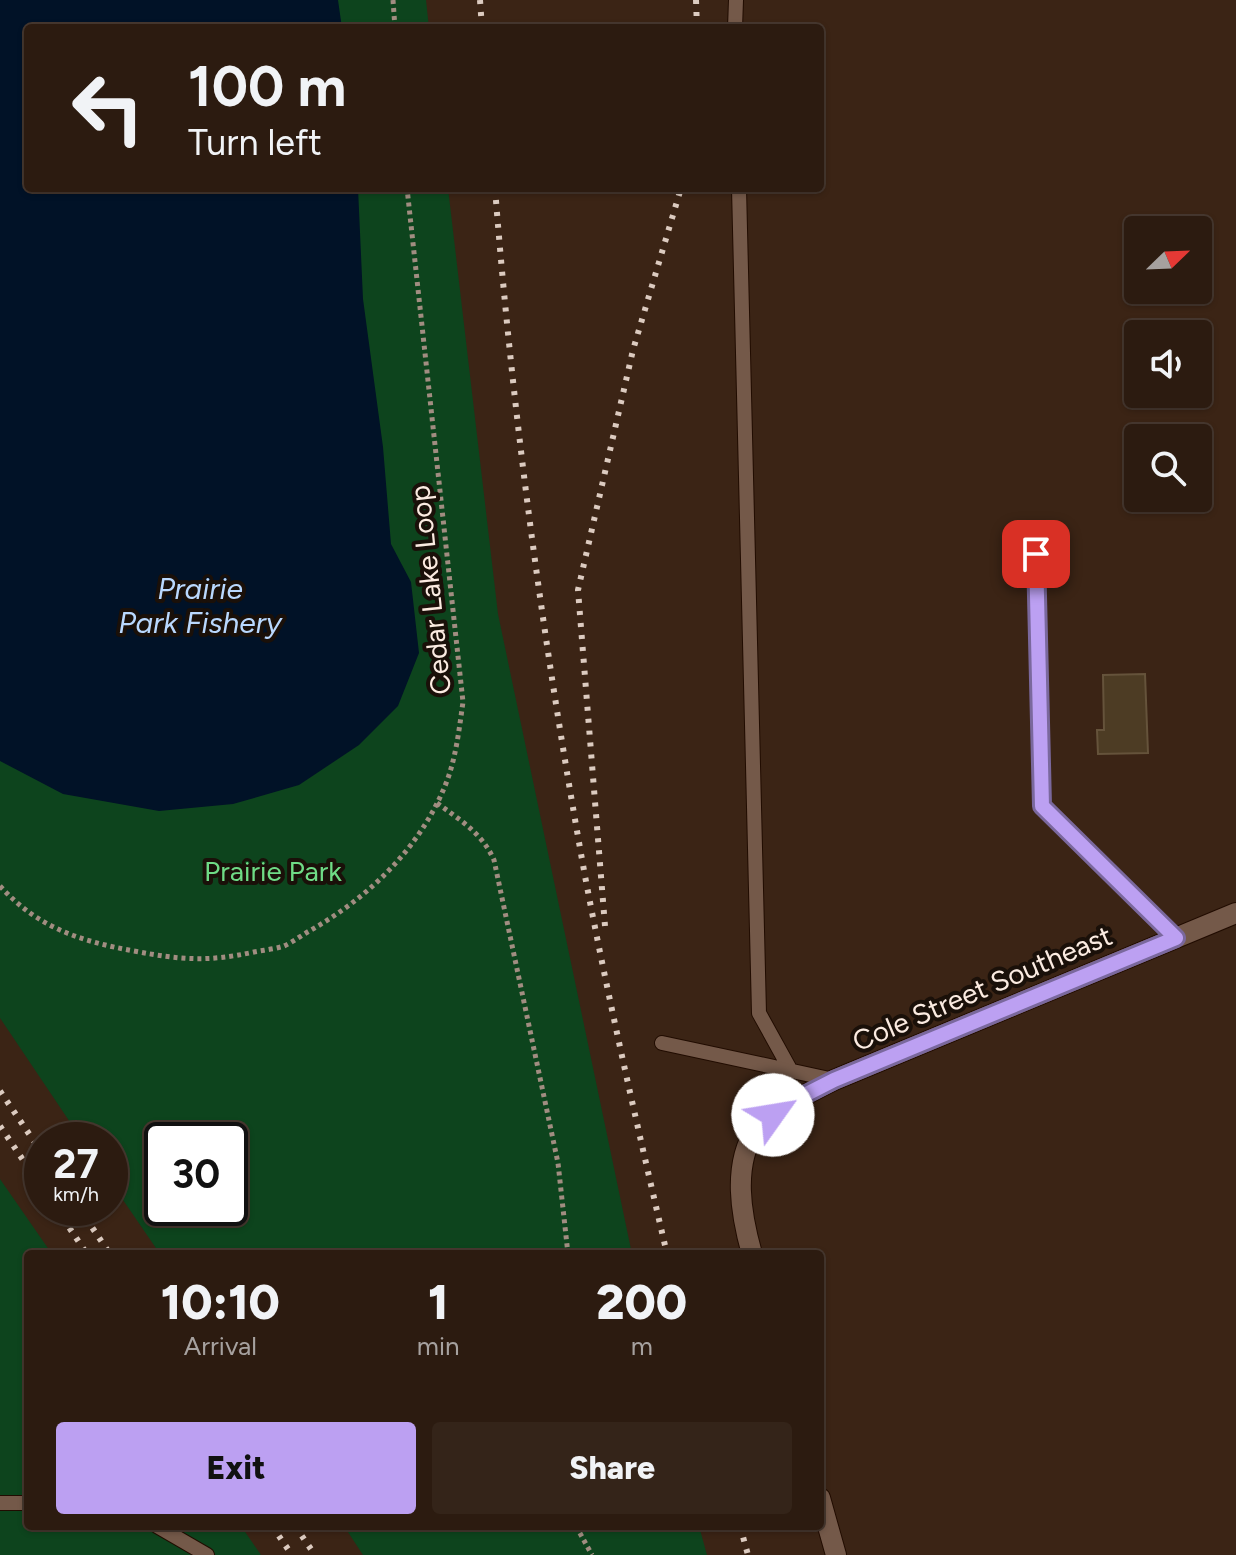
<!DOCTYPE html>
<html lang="en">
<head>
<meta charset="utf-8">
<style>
  :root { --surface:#2c1b10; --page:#342419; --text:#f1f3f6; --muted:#a6a19f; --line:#483930; --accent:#bca0f2 }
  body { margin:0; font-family:Figtree,sans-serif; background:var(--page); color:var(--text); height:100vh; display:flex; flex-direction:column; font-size:30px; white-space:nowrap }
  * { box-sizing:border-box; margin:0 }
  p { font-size:26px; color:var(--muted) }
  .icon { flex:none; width:44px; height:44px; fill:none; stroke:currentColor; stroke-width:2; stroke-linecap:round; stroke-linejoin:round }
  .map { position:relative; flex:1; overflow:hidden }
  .sheet { position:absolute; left:24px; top:1250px; width:800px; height:280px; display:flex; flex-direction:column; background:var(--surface); border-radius:8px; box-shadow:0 2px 6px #0004,0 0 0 2px var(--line) }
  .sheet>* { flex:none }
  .hud { position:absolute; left:24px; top:24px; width:800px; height:168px; border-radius:8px; box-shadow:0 2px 6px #0004,0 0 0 2px var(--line); background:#2c1b10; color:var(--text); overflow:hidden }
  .needle { width:52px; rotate:67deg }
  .fabs { position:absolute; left:1124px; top:216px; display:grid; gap:16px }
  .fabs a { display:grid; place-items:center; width:88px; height:88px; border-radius:8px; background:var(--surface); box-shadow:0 2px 6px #0004,0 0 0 2px var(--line); font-size:40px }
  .speed { position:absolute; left:24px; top:1122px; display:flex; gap:16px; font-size:40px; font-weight:700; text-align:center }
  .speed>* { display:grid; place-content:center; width:104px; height:104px; border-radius:50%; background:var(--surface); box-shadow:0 2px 6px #0004,0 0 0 2px var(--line); line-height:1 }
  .speed small { font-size:20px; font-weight:400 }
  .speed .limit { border:4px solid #111; border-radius:12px; background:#fff; color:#111 }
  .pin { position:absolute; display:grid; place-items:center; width:68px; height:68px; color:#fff; margin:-34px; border-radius:16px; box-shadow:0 4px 12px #0006 }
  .me { position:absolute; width:88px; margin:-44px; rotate:58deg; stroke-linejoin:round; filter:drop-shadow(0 0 6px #0008) }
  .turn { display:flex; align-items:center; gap:28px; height:168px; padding:0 32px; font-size:36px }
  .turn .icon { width:104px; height:104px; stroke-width:2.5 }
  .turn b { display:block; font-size:56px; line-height:68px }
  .eta { display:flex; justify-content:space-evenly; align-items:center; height:136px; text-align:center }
  .eta b { font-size:48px; font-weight:800; line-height:56px }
  .button { display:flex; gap:16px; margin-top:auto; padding:16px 32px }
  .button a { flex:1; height:92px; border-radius:8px; background:var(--accent); color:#111; font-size:32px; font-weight:800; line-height:92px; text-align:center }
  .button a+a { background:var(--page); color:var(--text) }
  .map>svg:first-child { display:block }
  .green { fill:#0d441d; fill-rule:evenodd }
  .water { fill:#011227 }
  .building { fill:#4d3c24; stroke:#65533b; stroke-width:2 }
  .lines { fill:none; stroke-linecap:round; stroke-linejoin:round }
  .service-casing { stroke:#210c01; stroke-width:16 }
  .minor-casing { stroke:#210c01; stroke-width:22 }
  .path { stroke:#a18d81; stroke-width:5; stroke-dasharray:4 4; stroke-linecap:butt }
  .service { stroke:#745949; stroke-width:14 }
  .minor { stroke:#745949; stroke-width:20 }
  .rail { stroke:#dccbc0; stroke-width:6; stroke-dasharray:4 8; stroke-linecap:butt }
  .route-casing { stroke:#7a689d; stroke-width:20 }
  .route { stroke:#bca0f2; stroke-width:14 }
  .labels { text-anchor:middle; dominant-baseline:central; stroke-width:8; stroke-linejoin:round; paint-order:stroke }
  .street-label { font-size:28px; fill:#fbebe1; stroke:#1a1009 }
  .park-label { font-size:28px; fill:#6fdb86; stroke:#1a1009 }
  .water-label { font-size:30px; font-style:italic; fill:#b9d8fe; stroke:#1a1009 }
</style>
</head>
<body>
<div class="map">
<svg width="1236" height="1555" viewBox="0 0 1236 1555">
  <rect width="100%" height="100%" fill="#3b2415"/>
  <path class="green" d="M 0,0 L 426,0 L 429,28 L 28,28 L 28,188 L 448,188 L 498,614 L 632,1254 L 160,1254 L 110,1181 L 110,1140 L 82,1140 L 0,1018 ZM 162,1140 L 230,1140 L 230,1208 L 162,1208 Z
    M 0,1179 L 52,1254 L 28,1254 L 28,1526 L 241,1526 L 261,1555 L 0,1555 Z
    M 344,1526 L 699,1526 L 707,1555 L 363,1555 Z"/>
  <path class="water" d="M 0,0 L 338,0 L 342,28 L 28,28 L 28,188 L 358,188 L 363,299 L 383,447 L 391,544 L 411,582 L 419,653 L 398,706 L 359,745 L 299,785 L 233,804 L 159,811 L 63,794 L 0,761 Z"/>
  <path class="building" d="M 1145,674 L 1148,753 L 1098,754 L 1097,730 L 1104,730 L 1103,675 Z"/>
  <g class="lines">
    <g class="service-casing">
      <path id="service" d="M 735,28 L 736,0
        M 739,188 L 759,1013 L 791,1071
        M 1036,554 L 1042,806 L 1176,938
        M 662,1043 L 834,1080
        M 0,1503 L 28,1503
        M 157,1526 L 207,1555"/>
    </g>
    <g class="minor-casing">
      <path id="minor" d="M 752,1254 C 741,1215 732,1165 756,1129 C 767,1112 815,1090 834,1080 L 1236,913
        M 820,1498 L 836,1555"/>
    </g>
    <path class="path" d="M 393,0 L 395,28
      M 437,803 C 460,820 482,833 494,860 L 558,1163 L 568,1254
      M 0,886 C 38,928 80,941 134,951 C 180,960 208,962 254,952 C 264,950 275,949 284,946 C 293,942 302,935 311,930 C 369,897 419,849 445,786 C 456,759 459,730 463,702 L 407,188
      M 576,1526 L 592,1555"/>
    <use href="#service" class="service"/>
    <use href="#minor" class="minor"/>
    <path class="rail" d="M 480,0 L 482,28
      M 696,0 L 697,28
      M 495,188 C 513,419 544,649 585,876 C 609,1003 638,1129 667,1254
      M 605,926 L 578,590 L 633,350 L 681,188
      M 0,1091 L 42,1153
      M 0,1126 L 42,1188
      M 56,1208 L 87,1254
      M 79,1208 L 110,1254
      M 272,1526 L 292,1555
      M 295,1526 L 315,1555
      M 740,1526 L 748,1555"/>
  </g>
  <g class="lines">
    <g class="route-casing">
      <path id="route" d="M 773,1115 L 789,1103 L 834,1080 L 1176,938 L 1042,806 L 1036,554"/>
    </g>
    <use href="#route" class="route"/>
  </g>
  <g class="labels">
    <g class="street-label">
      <text transform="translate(430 590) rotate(-96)">Cedar Lake Loop</text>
      <text transform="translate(982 988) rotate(-23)">Cole Street Southeast</text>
    </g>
    <g class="park-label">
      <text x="273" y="871">Prairie Park</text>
    </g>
    <g class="water-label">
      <text x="200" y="588">Prairie<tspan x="200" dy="34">Park Fishery</tspan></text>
    </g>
  </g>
</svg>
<div class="fabs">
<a><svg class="needle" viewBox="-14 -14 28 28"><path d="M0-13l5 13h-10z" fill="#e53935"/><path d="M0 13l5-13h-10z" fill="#a6a19f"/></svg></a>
<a><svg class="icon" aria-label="sound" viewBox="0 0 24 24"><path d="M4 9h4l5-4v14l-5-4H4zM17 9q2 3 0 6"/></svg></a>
<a><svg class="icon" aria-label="search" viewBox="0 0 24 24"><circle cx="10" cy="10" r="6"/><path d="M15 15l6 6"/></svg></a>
</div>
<div class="speed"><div>27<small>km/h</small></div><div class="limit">30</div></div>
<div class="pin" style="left:1036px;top:554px;background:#d93025"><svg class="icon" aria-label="arrive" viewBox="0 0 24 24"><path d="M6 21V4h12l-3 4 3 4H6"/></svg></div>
<svg class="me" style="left:773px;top:1115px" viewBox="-20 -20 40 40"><circle r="19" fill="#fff"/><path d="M0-13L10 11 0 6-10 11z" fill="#bca0f2"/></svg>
<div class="hud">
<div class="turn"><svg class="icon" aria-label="left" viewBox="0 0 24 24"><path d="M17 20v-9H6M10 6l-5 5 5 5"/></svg><div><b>100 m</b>Turn left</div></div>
</div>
<section class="sheet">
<div class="eta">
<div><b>10:10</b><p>Arrival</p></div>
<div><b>1</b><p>min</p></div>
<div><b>200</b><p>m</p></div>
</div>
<div class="button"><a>Exit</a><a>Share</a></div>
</section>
</div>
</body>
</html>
